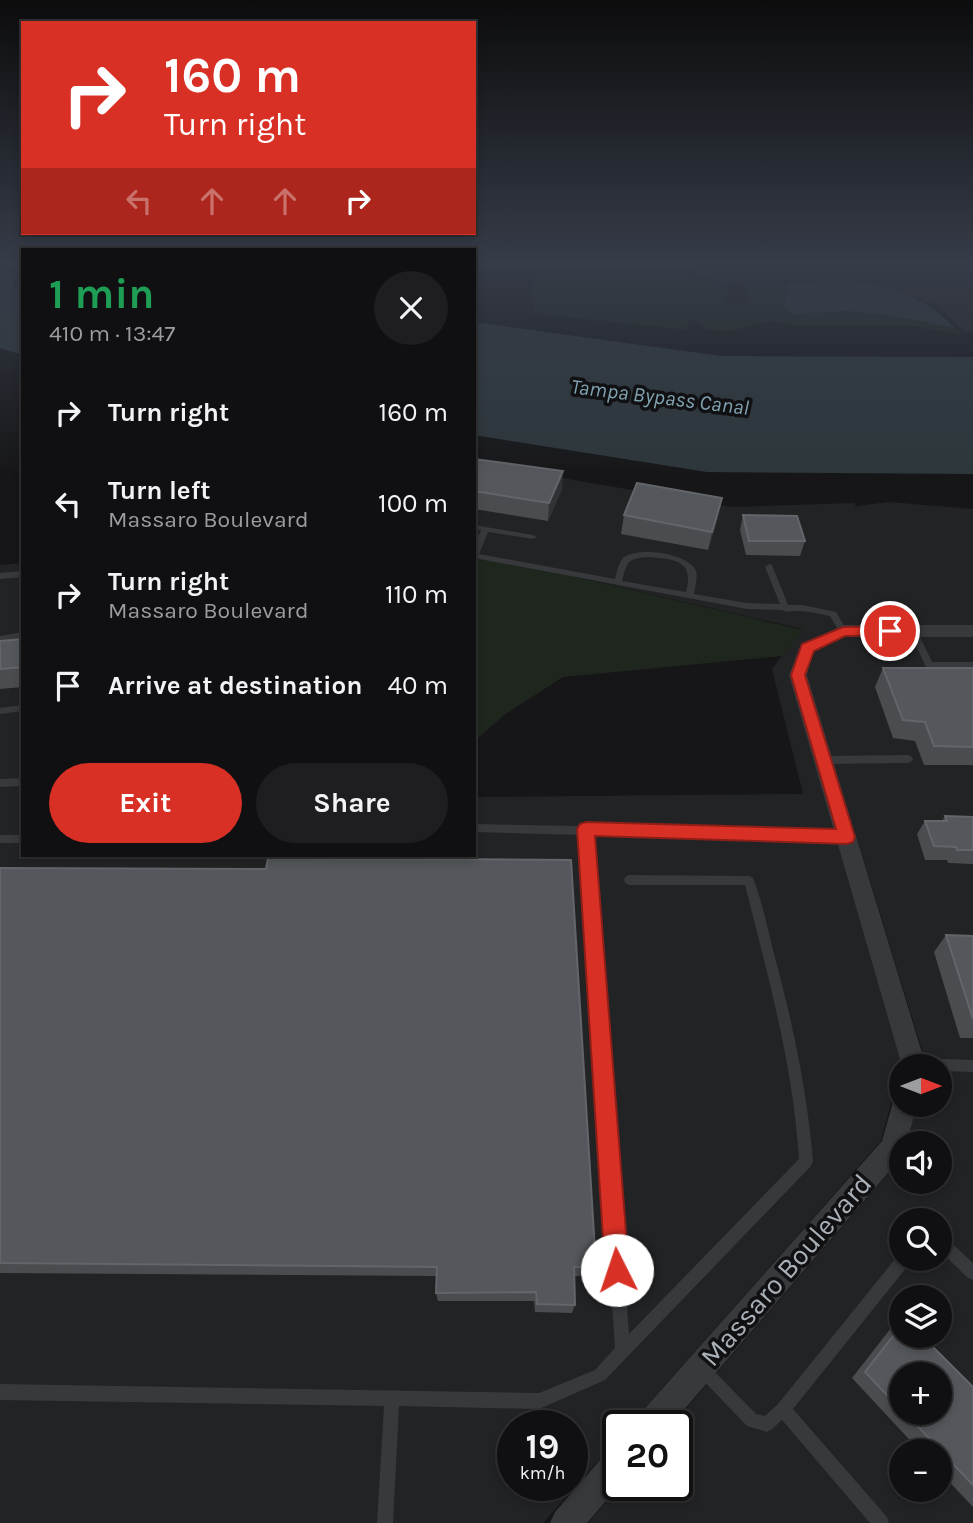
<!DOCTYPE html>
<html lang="en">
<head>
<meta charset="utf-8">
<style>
  :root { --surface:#101012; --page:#1e1e20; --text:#f1f3f6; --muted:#9c9d9f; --line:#303032; --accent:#d93025 }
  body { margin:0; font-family:Karla,sans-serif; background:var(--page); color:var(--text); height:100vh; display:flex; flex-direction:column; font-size:26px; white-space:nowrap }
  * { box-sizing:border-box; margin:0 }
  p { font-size:23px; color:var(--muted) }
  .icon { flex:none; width:38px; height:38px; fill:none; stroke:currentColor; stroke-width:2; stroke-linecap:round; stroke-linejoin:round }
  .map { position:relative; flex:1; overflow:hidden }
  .sheet { position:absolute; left:21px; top:248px; width:455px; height:609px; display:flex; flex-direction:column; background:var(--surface); border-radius:0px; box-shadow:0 4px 10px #0003,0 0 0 2px var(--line) }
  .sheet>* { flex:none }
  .hud { position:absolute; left:21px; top:21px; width:455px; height:214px; border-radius:0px; box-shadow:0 4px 10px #0003,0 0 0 2px var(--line); background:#d93025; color:#fff; overflow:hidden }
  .needle { width:46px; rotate:90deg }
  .buttons { position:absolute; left:889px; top:1054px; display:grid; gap:14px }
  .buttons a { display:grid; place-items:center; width:63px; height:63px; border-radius:50%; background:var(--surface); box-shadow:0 4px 10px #0003,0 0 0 2px var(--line); font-size:35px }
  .speed { position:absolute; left:497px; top:1410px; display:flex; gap:14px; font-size:35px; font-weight:700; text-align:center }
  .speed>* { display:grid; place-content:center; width:91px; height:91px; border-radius:50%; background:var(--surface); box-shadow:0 4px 10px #0003,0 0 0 2px var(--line); line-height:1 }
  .speed small { font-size:18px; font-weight:400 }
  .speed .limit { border:4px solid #111; border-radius:10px; background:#fff; color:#111 }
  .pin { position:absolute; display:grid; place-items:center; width:60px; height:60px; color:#fff; margin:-30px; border:4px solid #fff; border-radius:50%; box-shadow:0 2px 7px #0007 }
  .me { position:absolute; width:77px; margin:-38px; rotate:356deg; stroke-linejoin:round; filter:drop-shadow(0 0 5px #0008) }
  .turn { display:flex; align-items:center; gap:24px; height:147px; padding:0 28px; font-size:32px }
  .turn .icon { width:91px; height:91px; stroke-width:2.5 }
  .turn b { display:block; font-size:49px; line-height:60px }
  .lanes { display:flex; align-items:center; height:66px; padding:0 28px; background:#0003; justify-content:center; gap:35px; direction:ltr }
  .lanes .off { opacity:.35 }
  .round { display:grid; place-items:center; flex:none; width:74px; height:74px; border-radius:37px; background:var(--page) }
  .head { display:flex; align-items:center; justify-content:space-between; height:119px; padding:0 28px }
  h1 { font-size:42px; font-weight:700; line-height:52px; color:#1e9e55 }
  .primary-button { display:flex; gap:14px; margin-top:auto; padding:14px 28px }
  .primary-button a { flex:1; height:80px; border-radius:42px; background:var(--accent); color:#fff; font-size:28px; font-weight:700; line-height:80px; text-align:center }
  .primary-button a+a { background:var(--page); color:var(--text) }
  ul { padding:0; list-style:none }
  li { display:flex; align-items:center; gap:21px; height:91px; padding:0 28px }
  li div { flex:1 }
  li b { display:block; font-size:26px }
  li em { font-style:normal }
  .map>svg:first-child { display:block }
  .built { fill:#222325; fill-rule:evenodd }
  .green { fill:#1e261e }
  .water { fill:#2d373b }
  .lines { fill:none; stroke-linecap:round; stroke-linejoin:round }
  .service { fill:#37393d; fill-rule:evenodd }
  .minor { fill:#37393d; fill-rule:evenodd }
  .wall { fill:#4a4c50; fill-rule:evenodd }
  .shaded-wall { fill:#313235 }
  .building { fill:#54575b; stroke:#626569; stroke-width:2 }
  .route { fill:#d93025; stroke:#8d1f18; stroke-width:2 }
  .labels { text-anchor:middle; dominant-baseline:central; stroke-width:7; stroke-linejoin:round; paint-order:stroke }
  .far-water-label { font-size:21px; font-style:italic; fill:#81a2b1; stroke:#111113 }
  .near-street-label { font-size:28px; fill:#a9b0b7; stroke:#111113 }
</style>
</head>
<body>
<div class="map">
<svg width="973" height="1523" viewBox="0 0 973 1523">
  <rect width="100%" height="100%" fill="#161618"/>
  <path class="built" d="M 697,263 L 973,263 L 973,332 L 967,332 L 959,327 L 937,305 L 869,280 L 744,280 L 730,284 L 693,275 Z
    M 474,463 L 732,507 L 854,503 L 856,506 L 889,502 L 973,509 L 973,626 L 837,627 L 802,644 L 790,673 L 902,1061 L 881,1141 L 629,1426 L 618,1426 L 618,1439 L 543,1523 L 0,1523 L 0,565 L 23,563 L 23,856 L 474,856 L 474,797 L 803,794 L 772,669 L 802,629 L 474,553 ZM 513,1426 L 572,1426 L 572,1486 L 513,1486 Z
    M 847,636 L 973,636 L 973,1523 L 588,1523 L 620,1486 L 677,1486 L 677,1426 L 671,1426 L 901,1159 L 901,1181 L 940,1181 L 940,1143 L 907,1143 L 917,1104 L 940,1104 L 940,1066 L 926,1063 L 807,676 L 815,651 ZM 901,1220 L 940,1220 L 940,1258 L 901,1258 ZM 901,1297 L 940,1297 L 940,1335 L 901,1335 ZM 901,1374 L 940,1374 L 940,1412 L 901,1412 ZM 901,1451 L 940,1451 L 940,1489 L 901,1489 Z"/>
  <path class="green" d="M 532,263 L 681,263 L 679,267 L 687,276 L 720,283 L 727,293 L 725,303 L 750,304 L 745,282 L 787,284 L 789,288 L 846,311 L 888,315 L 955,328 L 962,332 L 958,334 L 913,326 L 801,326 L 772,321 L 728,331 L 705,329 L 701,322 L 690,321 L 686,330 L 533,313 Z
    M 474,553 L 803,630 L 783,656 L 563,677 L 504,715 L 474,742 Z"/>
  <path class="water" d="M 0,268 L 20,276 L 13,282 L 13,285 L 23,286 L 23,355 L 0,348 Z
    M 830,280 C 879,280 920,292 955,328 L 888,315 L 846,311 L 792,314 L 783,306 L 789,288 L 787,284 Z
    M 474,322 L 721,356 L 973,357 L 973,474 L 707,472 L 474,435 Z"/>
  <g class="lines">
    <path class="service" d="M 474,525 L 533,535 L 537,537 L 533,539 L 488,532 L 479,554 L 615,579 C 617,572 618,564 623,558 C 637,546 689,553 696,571 C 698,578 695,587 694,594 L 747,603 L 780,604 L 765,567 L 769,564 L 772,565 L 788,605 L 802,605 L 836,612 L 847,631 L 846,633 L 840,633 L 830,616 C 816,613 800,609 786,612 L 782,610 L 747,609 L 474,558 L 474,546 L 481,530 L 474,529 ZM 648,557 C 674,559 695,560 686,592 L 622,581 C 627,562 628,558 648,557 Z
      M 23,571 L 23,577 L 0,579 L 0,573 Z
      M 913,628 L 917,631 L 932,662 L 973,662 L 973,668 L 926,667 L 909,631 Z
      M 23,632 L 23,638 L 0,642 L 0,636 Z
      M 23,705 L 23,711 L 0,714 L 0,708 Z
      M 908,755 L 911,756 L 913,759 L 911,762 L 908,763 L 823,764 L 820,763 L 818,760 L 820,757 L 823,756 Z
      M 23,778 L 23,786 L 0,787 L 0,779 Z
      M 474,824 L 582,826 L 586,825 L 590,827 L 850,834 L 851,837 L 850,840 L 846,841 L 592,835 L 629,1334 L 799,1159 C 793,1065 768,976 745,885 L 629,885 L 625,883 L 624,880 L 625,877 L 629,875 L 749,876 L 753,878 C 762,901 767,926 773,950 C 792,1020 807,1089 813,1161 L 811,1166 L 605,1380 L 539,1409 L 399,1406 L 393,1523 L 377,1523 L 384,1406 L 0,1400 L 0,1384 L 539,1393 L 595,1370 L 615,1348 L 581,835 L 474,832 Z
      M 0,835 L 23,835 L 23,843 L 0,843 Z
      M 915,1058 L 973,1060 L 973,1072 L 940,1071 L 940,1066 L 910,1066 L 911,1060 Z
      M 940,1235 L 945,1237 L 973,1263 L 973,1280 L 968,1278 L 940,1251 Z
      M 900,1253 L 901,1253 L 901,1258 L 912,1258 L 910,1263 L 793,1409 L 887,1517 L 889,1523 L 870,1523 L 782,1420 L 772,1429 L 767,1432 L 747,1426 L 699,1376 L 697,1371 L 699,1366 L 704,1364 L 709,1366 L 756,1414 L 765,1416 L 778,1404 Z"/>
    <path class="minor" d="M 843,625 L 973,625 L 973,637 L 845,637 L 814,652 L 807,675 L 926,1066 L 902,1066 L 789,675 L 801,644 Z
      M 901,1093 L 901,1104 L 917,1104 L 907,1143 L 901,1143 L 901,1158 L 670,1426 L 635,1426 L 639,1415 L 882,1141 L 895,1095 Z
      M 618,1447 L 619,1486 L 587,1523 L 550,1523 L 555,1512 L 607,1452 Z"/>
  </g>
  <path class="wall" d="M 474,459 L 562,489 L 548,521 L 474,509 Z
    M 624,515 L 718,517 L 708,550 L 621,534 Z
    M 743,515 L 805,541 L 800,556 L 746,555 L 740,530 Z
    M 23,639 L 23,687 L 0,689 L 0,641 Z
    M 883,668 L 973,668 L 973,765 L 924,765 L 915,741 L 893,738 L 875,687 Z
    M 945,816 L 973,817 L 973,864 L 948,863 L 947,860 L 925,860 L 917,834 L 925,821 L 942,821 Z
    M 0,868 L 596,1267 L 593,1276 L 575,1276 L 575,1305 L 572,1313 L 535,1312 L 534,1301 L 438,1301 L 436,1293 L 437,1276 L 0,1273 Z
    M 946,935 L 973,936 L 973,1038 L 960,1038 L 934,952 Z
    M 901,1322 L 901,1335 L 973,1387 L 973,1507 L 940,1472 L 940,1451 L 920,1451 L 852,1378 L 891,1328 ZM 901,1374 L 940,1412 L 901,1412 Z"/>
  <path class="shaded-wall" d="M 563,471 L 562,489 L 548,521 L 549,503 Z
    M 722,498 L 718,517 L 708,550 L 712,532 Z"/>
  <path class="building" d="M 474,459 L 563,471 L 549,503 L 474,491 Z
    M 637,483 L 722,498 L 712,532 L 624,515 Z
    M 743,515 L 797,516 L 805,541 L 749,541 Z
    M 23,639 L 23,667 L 0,669 L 0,641 Z
    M 883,668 L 973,668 L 973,747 L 934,746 L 925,722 L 903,720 Z
    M 945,816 L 973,817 L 973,850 L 957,850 L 956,847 L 934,846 L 925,821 L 947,821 Z
    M 268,858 L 571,860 L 596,1267 L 574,1267 L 575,1305 L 537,1304 L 536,1292 L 436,1293 L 437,1267 L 0,1263 L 0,868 L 266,869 Z
    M 946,935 L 973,936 L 973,1019 Z
    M 901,1326 L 901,1335 L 921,1335 L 973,1387 L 973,1485 L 904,1412 L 940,1412 L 940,1374 L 901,1374 L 901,1410 L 865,1372 Z"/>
  <linearGradient id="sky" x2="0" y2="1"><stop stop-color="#0c0c0d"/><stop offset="0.55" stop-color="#363c48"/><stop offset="1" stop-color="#363c48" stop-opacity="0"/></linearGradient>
  <rect width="973" height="477" fill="url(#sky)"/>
  <path class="route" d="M 890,626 L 897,631 L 895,635 L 845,636 L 814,651 L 805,675 L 855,837 L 853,842 L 847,844 L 595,836 L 629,1270 L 625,1278 L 617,1281 L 609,1278 L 605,1270 L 577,829 L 580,824 L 586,822 L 836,829 L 791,675 L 802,644 L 843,627 Z"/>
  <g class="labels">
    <g class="far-water-label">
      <text transform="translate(660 397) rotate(7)">Tampa Bypass Canal</text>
    </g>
    <g class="near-street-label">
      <text transform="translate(786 1270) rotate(-49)">Massaro Boulevard</text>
    </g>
  </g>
</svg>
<div class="buttons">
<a><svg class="needle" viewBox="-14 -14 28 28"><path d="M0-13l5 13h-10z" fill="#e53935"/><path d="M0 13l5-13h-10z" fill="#9c9d9f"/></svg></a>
<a><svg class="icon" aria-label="sound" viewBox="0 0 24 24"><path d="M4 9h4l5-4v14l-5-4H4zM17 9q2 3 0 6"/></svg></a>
<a><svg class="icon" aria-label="search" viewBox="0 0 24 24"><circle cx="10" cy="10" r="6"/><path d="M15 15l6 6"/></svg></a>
<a><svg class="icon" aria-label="layers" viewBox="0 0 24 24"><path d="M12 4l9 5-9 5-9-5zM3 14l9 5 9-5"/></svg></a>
<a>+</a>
<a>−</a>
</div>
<div class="speed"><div>19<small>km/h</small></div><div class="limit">20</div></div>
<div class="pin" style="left:890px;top:631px;background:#d93025"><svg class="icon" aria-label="arrive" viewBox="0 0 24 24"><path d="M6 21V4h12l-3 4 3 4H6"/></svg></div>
<svg class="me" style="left:617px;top:1270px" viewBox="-20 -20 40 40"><circle r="19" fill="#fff"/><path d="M0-13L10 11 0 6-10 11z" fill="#d93025"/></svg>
<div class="hud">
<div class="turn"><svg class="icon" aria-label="right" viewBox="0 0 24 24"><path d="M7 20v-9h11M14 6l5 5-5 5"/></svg><div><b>160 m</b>Turn right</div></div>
<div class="lanes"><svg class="icon off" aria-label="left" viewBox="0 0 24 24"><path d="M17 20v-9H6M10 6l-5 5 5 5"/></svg><svg class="icon off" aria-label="ahead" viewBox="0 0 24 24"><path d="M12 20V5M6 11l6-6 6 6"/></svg><svg class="icon off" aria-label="ahead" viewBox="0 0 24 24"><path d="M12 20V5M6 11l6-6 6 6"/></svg><svg class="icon" aria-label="right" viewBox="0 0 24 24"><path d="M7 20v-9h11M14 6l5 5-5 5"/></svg></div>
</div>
<section class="sheet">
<div class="head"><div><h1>1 min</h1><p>410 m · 13:47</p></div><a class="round"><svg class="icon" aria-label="close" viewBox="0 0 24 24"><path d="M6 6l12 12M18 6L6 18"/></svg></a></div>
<ul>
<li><svg class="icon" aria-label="right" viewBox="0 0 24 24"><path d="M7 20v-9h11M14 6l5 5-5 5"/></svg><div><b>Turn right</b></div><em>160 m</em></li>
<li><svg class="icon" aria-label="left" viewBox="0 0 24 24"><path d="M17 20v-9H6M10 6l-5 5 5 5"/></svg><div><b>Turn left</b><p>Massaro Boulevard</p></div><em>100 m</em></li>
<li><svg class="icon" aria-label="right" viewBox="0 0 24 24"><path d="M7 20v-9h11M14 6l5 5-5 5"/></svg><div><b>Turn right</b><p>Massaro Boulevard</p></div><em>110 m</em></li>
<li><svg class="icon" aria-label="arrive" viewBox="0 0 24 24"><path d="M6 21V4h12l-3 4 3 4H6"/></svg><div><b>Arrive at destination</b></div><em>40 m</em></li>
</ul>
<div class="primary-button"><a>Exit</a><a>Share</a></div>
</section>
</div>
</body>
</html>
